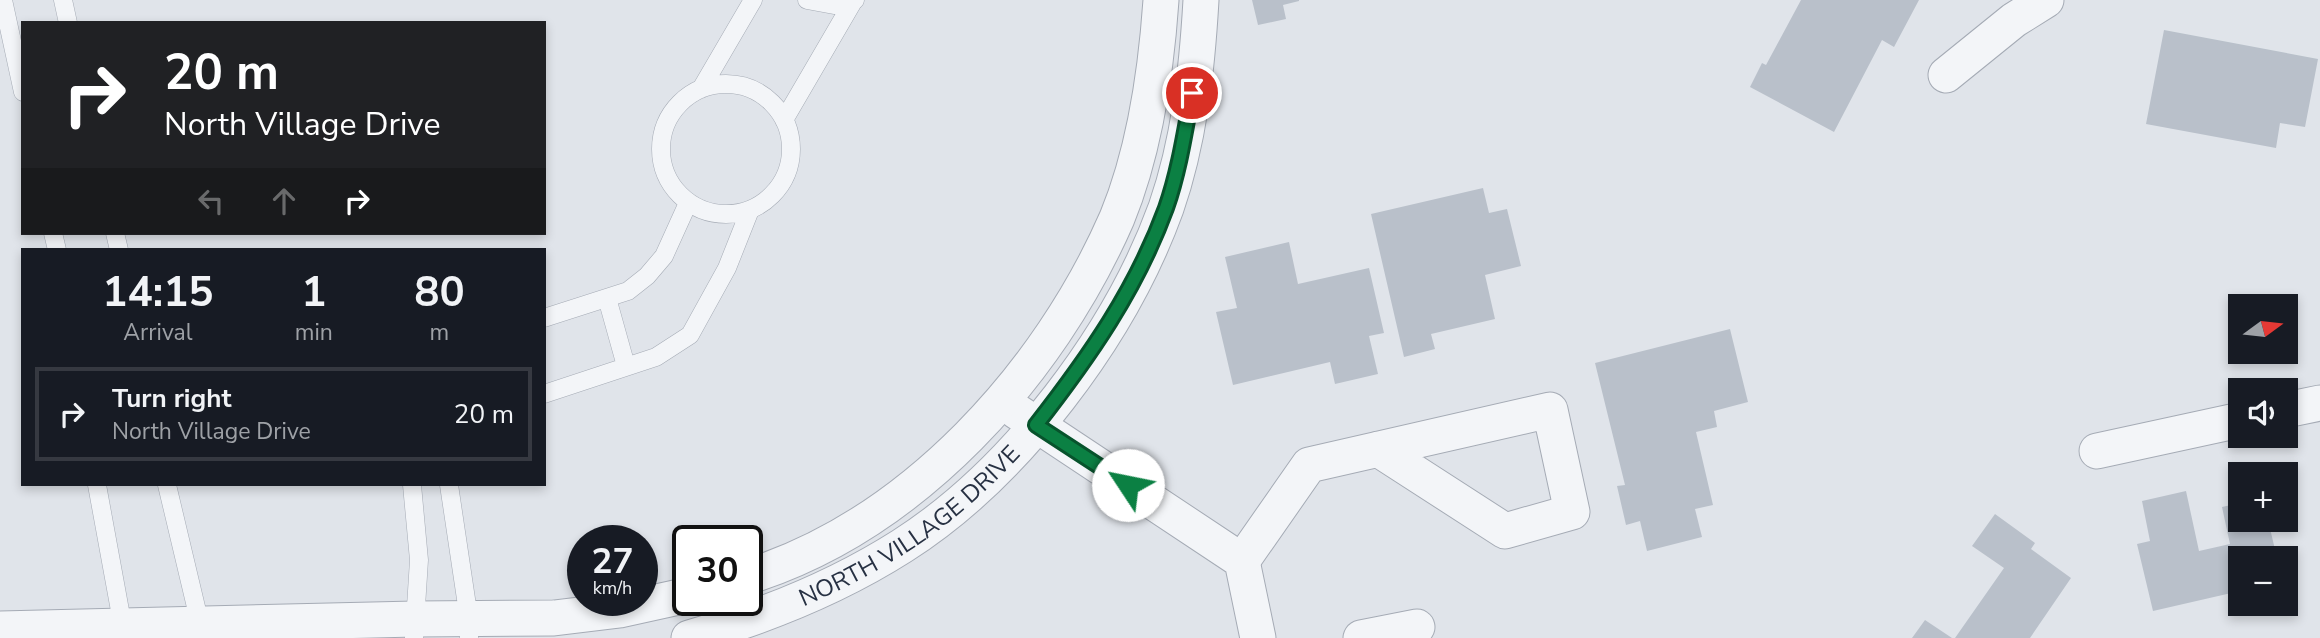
<!DOCTYPE html>
<html lang="en">
<head>
<meta charset="utf-8">
<style>
  :root { --surface:#171b24; --page:#242831; --text:#f1f3f6; --muted:#9ea1a6; --line:#363941 }
  body { margin:0; font-family:"Nunito Sans",sans-serif; background:var(--page); color:var(--text); height:100vh; display:flex; flex-direction:column; font-size:26px; white-space:nowrap }
  * { box-sizing:border-box; margin:0 }
  p { font-size:23px; color:var(--muted) }
  .icon { flex:none; width:38px; height:38px; fill:none; stroke:currentColor; stroke-width:2; stroke-linecap:round; stroke-linejoin:round }
  .map { position:relative; flex:1; overflow:hidden }
  .panel { position:absolute; left:21px; top:248px; width:525px; height:238px; display:flex; flex-direction:column; background:var(--surface); border-radius:0px; box-shadow:0 4px 10px #0003 }
  .panel>* { flex:none }
  .hud { position:absolute; left:21px; top:21px; width:525px; height:214px; border-radius:0px; box-shadow:0 4px 10px #0003; background:#202124; color:#fff; overflow:hidden }
  .needle { width:46px; rotate:75deg }
  .fabs { position:absolute; left:2228px; top:294px; display:grid; gap:14px }
  .fabs a { display:grid; place-items:center; width:70px; height:70px; border-radius:0px; background:var(--surface); box-shadow:0 4px 10px #0003; font-size:35px }
  .speed { position:absolute; left:567px; top:525px; display:flex; gap:14px; font-size:35px; font-weight:700; text-align:center }
  .speed>* { display:grid; place-content:center; width:91px; height:91px; border-radius:50%; background:var(--surface); box-shadow:0 4px 10px #0003; line-height:1 }
  .speed small { font-size:18px; font-weight:400 }
  .speed .limit { border:4px solid #111; border-radius:10px; background:#fff; color:#111 }
  .pin { position:absolute; display:grid; place-items:center; width:60px; height:60px; color:#fff; margin:-30px; border:4px solid #fff; border-radius:50%; box-shadow:0 2px 7px #0007 }
  .me { position:absolute; width:77px; margin:-38px; rotate:304deg; stroke-linejoin:round; filter:drop-shadow(0 0 5px #0008) }
  .turn { display:flex; align-items:center; gap:24px; height:147px; padding:0 28px; font-size:32px }
  .turn .icon { width:91px; height:91px; stroke-width:2.5 }
  .turn b { display:block; font-size:49px; line-height:60px }
  .lanes { display:flex; align-items:center; height:66px; padding:0 28px; background:#0003; justify-content:center; gap:35px; direction:ltr }
  .lanes .off { opacity:.35 }
  .eta { display:flex; justify-content:space-evenly; align-items:center; height:119px; text-align:center }
  .eta b { font-size:42px; font-weight:700; line-height:49px }
  ul { padding:0; list-style:none }
  li { display:flex; align-items:center; gap:21px; height:94px; margin:0 14px 10px; padding:0 14px; border:4px solid var(--line); border-radius:0px }
  li div { flex:1 }
  li b { display:block; font-size:26px }
  li em { font-style:normal }
  .map>svg:first-child { display:block }
  .building { fill:#b9c0ca }
  .lines { fill:none; stroke-linecap:round; stroke-linejoin:round }
  .service-casing { stroke:#a5abb5; stroke-width:19 }
  .minor-casing { stroke:#a5abb5; stroke-width:37 }
  .service { stroke:#f3f5f8; stroke-width:18 }
  .minor { stroke:#f3f5f8; stroke-width:35 }
  .route-casing { stroke:#07532c; stroke-width:18 }
  .route { stroke:#0b8043; stroke-width:12 }
  .labels { text-anchor:middle; dominant-baseline:central; stroke-width:6; stroke-linejoin:round; paint-order:stroke }
  .street-label { font-size:24px; fill:#273143; stroke:#eff3f7 }
</style>
</head>
<body>
<div class="map">
<svg width="2320" height="638" viewBox="0 0 2320 638">
  <rect width="100%" height="100%" fill="#e0e4ea"/>
  <path class="building" d="M 1252,0 L 1299,0 L 1299,1 L 1283,5 L 1286,19 L 1258,25 Z
    M 1801,0 L 1919,0 L 1894,47 L 1882,40 L 1834,132 L 1750,87 L 1762,63 L 1766,65 Z
    M 2164,30 L 2318,59 L 2305,127 L 2280,123 L 2276,148 L 2146,124 Z
    M 1483,188 L 1489,213 L 1507,209 L 1521,266 L 1485,275 L 1495,319 L 1431,334 L 1435,349 L 1404,357 L 1371,214 Z
    M 1289,242 L 1298,284 L 1369,268 L 1384,333 L 1369,336 L 1378,374 L 1335,384 L 1330,362 L 1233,385 L 1216,312 L 1237,308 L 1225,257 Z
    M 1730,329 L 1748,402 L 1714,411 L 1717,427 L 1696,432 L 1713,505 L 1695,509 L 1702,537 L 1647,551 L 1640,521 L 1626,525 L 1617,486 L 1625,485 L 1595,363 Z
    M 2186,491 L 2199,551 L 2230,544 L 2222,507 L 2240,503 L 2240,520 L 2268,520 L 2277,558 L 2240,558 L 2240,591 L 2153,611 L 2137,544 L 2150,541 L 2142,501 Z
    M 1995,514 L 2035,543 L 2031,549 L 2071,578 L 2030,638 L 1955,638 L 2004,568 L 1972,546 Z
    M 2289,560 L 2297,597 L 2286,599 L 2286,561 Z
    M 1925,620 L 1952,638 L 1912,638 Z"/>
  <g class="lines">
    <g class="service-casing">
      <path id="service" d="M 3,0 L 23,92
        M 63,0 L 68,23
        M 807,0 L 834,5 L 855,0
        M661 149a65 65 0 1 1 130 0a65 65 0 1 1-130 0Z
        M 701,89 L 753,0
        M 784,120 L 854,0
        M 53,233 L 57,250
        M 115,233 L 119,250
        M 607,298 L 626,366
        M 544,318 L 628,291 L 647,276 L 664,256 L 688,203
        M 544,394 L 656,357 L 690,335 L 727,268 L 750,210
        M 97,485 L 123,627
        M 167,485 L 201,628
        M 412,485 L 419,560 L 414,638
        M 449,485 L 469,619 L 469,638"/>
    </g>
    <g class="minor-casing">
      <g id="minor">
        <path d="M 1946,75 L 2014,20 L 2046,0"/>
        <path d="M 2286,410 L 2320,403"/>
        <path d="M 1016,411 L 1242,561 L 1258,638"/>
        <path d="M 2097,451 L 2240,420"/>
        <path d="M 1242,561 L 1309,465 L 1550,410 L 1572,512 L 1505,531 L 1378,449"/>
        <path d="M 747,577 C 913,525 1049,374 1117,218 C 1145,150 1156,73 1161,0"/>
        <path d="M 0,629 L 415,619 L 554,618 L 620,610 L 688,595"/>
        <path id="s1" d="M 689,638 C 763,617 836,588 902,546 C 1015,474 1120,335 1166,208 C 1189,142 1197,70 1201,0"/>
        <path d="M 1361,638 L 1417,627"/>
      </g>
    </g>
    <use href="#service" class="service"/>
    <use href="#minor" class="minor"/>
  </g>
  <g class="lines">
    <g class="route-casing">
      <path id="route" d="M 1128,485 L 1036,425 C 1089,357 1136,290 1166,208 C 1179,171 1185,131 1192,93"/>
    </g>
    <use href="#route" class="route"/>
  </g>
  <g class="labels">
    <g class="street-label">
      <text stroke="none"><textPath href="#s1" startOffset="250">NORTH VILLAGE DRIVE</textPath></text>
    </g>
  </g>
</svg>
<div class="fabs">
<a><svg class="needle" viewBox="-14 -14 28 28"><path d="M0-13l5 13h-10z" fill="#e53935"/><path d="M0 13l5-13h-10z" fill="#9ea1a6"/></svg></a>
<a><svg class="icon" aria-label="sound" viewBox="0 0 24 24"><path d="M4 9h4l5-4v14l-5-4H4zM17 9q2 3 0 6"/></svg></a>
<a>+</a>
<a>−</a>
</div>
<div class="speed"><div>27<small>km/h</small></div><div class="limit">30</div></div>
<div class="pin" style="left:1192px;top:93px;background:#d93025"><svg class="icon" aria-label="arrive" viewBox="0 0 24 24"><path d="M6 21V4h12l-3 4 3 4H6"/></svg></div>
<svg class="me" style="left:1128px;top:485px" viewBox="-20 -20 40 40"><circle r="19" fill="#fff"/><path d="M0-13L10 11 0 6-10 11z" fill="#0b8043"/></svg>
<div class="hud">
<div class="turn"><svg class="icon" aria-label="right" viewBox="0 0 24 24"><path d="M7 20v-9h11M14 6l5 5-5 5"/></svg><div><b>20 m</b>North Village Drive</div></div>
<div class="lanes"><svg class="icon off" aria-label="left" viewBox="0 0 24 24"><path d="M17 20v-9H6M10 6l-5 5 5 5"/></svg><svg class="icon off" aria-label="ahead" viewBox="0 0 24 24"><path d="M12 20V5M6 11l6-6 6 6"/></svg><svg class="icon" aria-label="right" viewBox="0 0 24 24"><path d="M7 20v-9h11M14 6l5 5-5 5"/></svg></div>
</div>
<section class="panel">
<div class="eta">
<div><b>14:15</b><p>Arrival</p></div>
<div><b>1</b><p>min</p></div>
<div><b>80</b><p>m</p></div>
</div>
<ul>
<li><svg class="icon" aria-label="right" viewBox="0 0 24 24"><path d="M7 20v-9h11M14 6l5 5-5 5"/></svg><div><b>Turn right</b><p>North Village Drive</p></div><em>20 m</em></li>
</ul>
</section>
</div>
</body>
</html>
